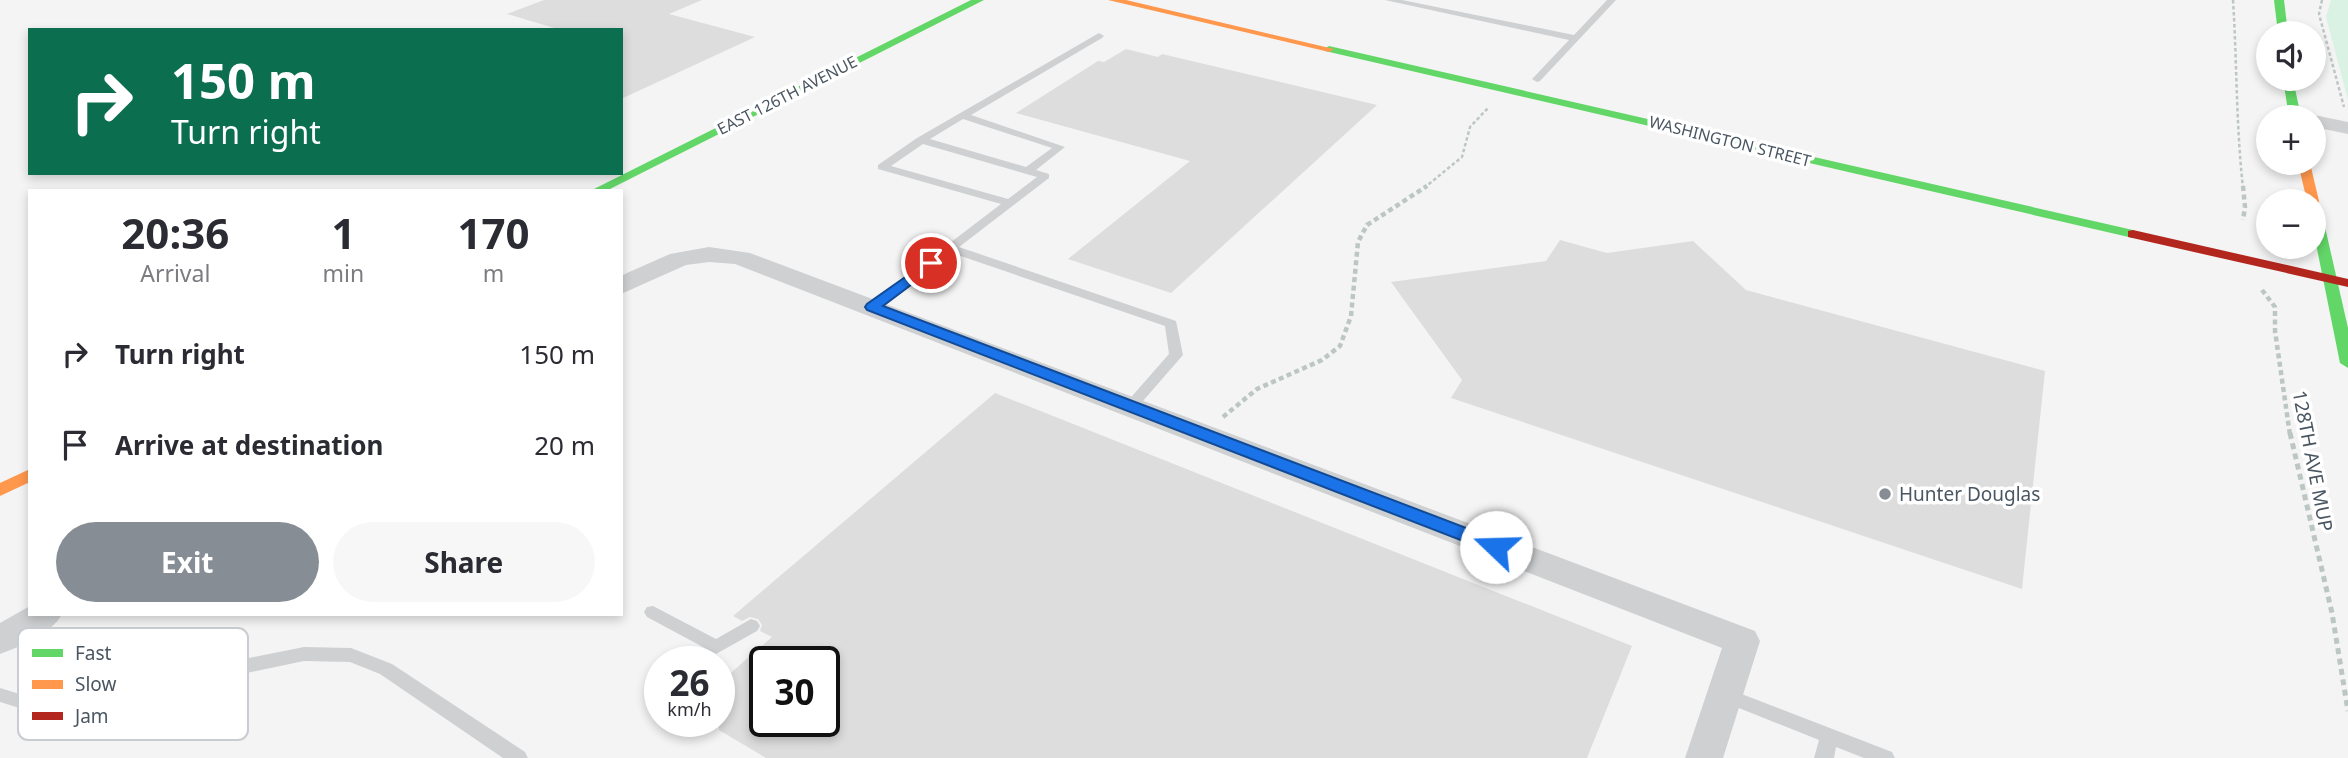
<!DOCTYPE html>
<html lang="en">
<head>
<meta charset="utf-8">
<style>
  :root { --surface:#fff; --page:#f7f7f7; --text:#2b2b33; --muted:#7c7c81; --accent:#868d94 }
  body { margin:0; font-family:"Noto Sans",sans-serif; background:var(--page); color:var(--text); height:100vh; display:flex; flex-direction:column; font-size:26px; white-space:nowrap }
  * { box-sizing:border-box; margin:0 }
  p { font-size:23px; color:var(--muted) }
  .icon { flex:none; width:38px; height:38px; fill:none; stroke:currentColor; stroke-width:2; stroke-linecap:round; stroke-linejoin:round }
  .map { position:relative; flex:1; overflow:hidden }
  .sheet { position:absolute; left:28px; top:189px; width:595px; height:427px; display:flex; flex-direction:column; background:var(--surface); border-radius:0px; box-shadow:0 4px 10px #0003 }
  .sheet>* { flex:none }
  .banner { position:absolute; left:28px; top:28px; width:595px; height:147px; border-radius:0px; box-shadow:0 4px 10px #0003; background:#0b6e4f; color:#fff; overflow:hidden }
  .tools { position:absolute; left:2256px; top:21px; display:grid; gap:14px }
  .tools a { display:grid; place-items:center; width:70px; height:70px; border-radius:50%; background:var(--surface); box-shadow:0 4px 10px #0003; font-size:35px }
  .speed { position:absolute; left:644px; top:646px; display:flex; gap:14px; font-size:35px; font-weight:700; text-align:center }
  .speed>* { display:grid; place-content:center; width:91px; height:91px; border-radius:50%; background:var(--surface); box-shadow:0 4px 10px #0003; line-height:1 }
  .speed small { font-size:18px; font-weight:400 }
  .speed .limit { border:4px solid #111; border-radius:10px; background:#fff; color:#111 }
  .pin { position:absolute; display:grid; place-items:center; width:60px; height:60px; color:#fff; margin:-30px; border:4px solid #fff; border-radius:50%; box-shadow:0 2px 7px #0007 }
  .me { position:absolute; width:77px; margin:-38px; rotate:291deg; stroke-linejoin:round; filter:drop-shadow(0 0 5px #0008) }
  .turn { display:flex; align-items:center; gap:24px; height:147px; padding:0 28px; font-size:32px }
  .turn .icon { width:91px; height:91px; stroke-width:2.5 }
  .turn b { display:block; font-size:49px; line-height:60px }
  .eta { display:flex; justify-content:space-evenly; align-items:center; height:119px; text-align:center }
  .eta b { font-size:42px; font-weight:700; line-height:49px }
  .cta { display:flex; gap:14px; margin-top:auto; padding:14px 28px }
  .cta a { flex:1; height:80px; border-radius:42px; background:var(--accent); color:#fff; font-size:28px; font-weight:700; line-height:80px; text-align:center }
  .cta a+a { background:var(--page); color:var(--text) }
  ul { padding:0; list-style:none }
  li { display:flex; align-items:center; gap:21px; height:91px; padding:0 28px }
  li div { flex:1 }
  li b { display:block; font-size:26px }
  li em { font-style:normal }
  .map>svg:first-child { display:block }
  .green { fill:#d9f2e3 }
  .building { fill:#ddddde; fill-rule:evenodd }
  .lines { fill:none; stroke-linecap:round; stroke-linejoin:round }
  .path-far2 { stroke:#bcc7c4; stroke-width:2.5; stroke-dasharray:3.5 2.5; stroke-linecap:butt }
  .path-far1 { stroke:#bcc7c4; stroke-width:4.5; stroke-dasharray:5 3.5; stroke-linecap:butt }
  .path { stroke:#bcc7c4; stroke-width:5; stroke-dasharray:6 4.5; stroke-linecap:butt }
  .lane { fill:#ced0d2; fill-rule:evenodd }
  .street { fill:#ced0d2; fill-rule:evenodd }
  .fast { fill:#63d668; fill-rule:evenodd }
  .slow { fill:#ff974d; fill-rule:evenodd }
  .jam { fill:#b3261e; fill-rule:evenodd }
  .route { fill:#1a73e8; stroke:#114b97; stroke-width:2 }
  .poi-dot { fill:#868d94; stroke:#fff; stroke-width:2.5 }
  .labels { text-anchor:middle; dominant-baseline:central; stroke-width:7; stroke-linejoin:round; paint-order:stroke }
  .far-street-label { font-size:16px; fill:#4a5661; stroke:#fff }
  .street-label { font-size:19px; fill:#4a5661; stroke:#fff }
  .poi-label { font-size:19px; fill:#4a5661; stroke:#fff; text-anchor:start }
  .key { fill:#fff; stroke:#c9ccd0; stroke-width:2 }
  .key-label { font-size:19px; fill:#4a5661 }
</style>
</head>
<body>
<div class="map">
<svg width="2348" height="758" viewBox="0 0 2348 758">
  <rect width="100%" height="100%" fill="#f4f4f4"/>
  <path class="green" d="M 2331,0 L 2348,0 L 2348,100 L 2326,17 Z"/>
  <path class="building" d="M 544,0 L 702,0 L 669,14 L 755,37 L 621,99 L 621,30 L 561,30 L 507,14 Z
    M 1126,49 L 1158,57 L 1162,54 L 1377,105 L 1171,293 L 1068,259 L 1190,161 L 1016,113 L 1098,61 L 1104,62 Z
    M 1560,240 L 1607,253 L 1693,241 L 1746,290 L 2045,371 L 2022,589 L 1451,398 L 1462,380 L 1391,282 L 1546,261 Z
    M 995,393 L 1632,646 L 1587,758 L 766,758 L 719,730 L 719,683 L 772,637 L 760,631 L 762,625 L 758,619 L 750,617 L 742,621 L 733,616 ZM 765,662 L 824,662 L 824,721 L 765,721 Z"/>
  <g class="lines">
    <path class="path-far2" d="M 2233,0 C 2237,63 2236,125 2243,188
      M 2322,0 L 2319,14 L 2344,107
      M 1424,188 L 1462,157 L 1470,127 L 1488,108"/>
    <path class="path-far1" d="M 2243,186 L 2245,207 L 2243,220
      M 2262,290 L 2275,307 L 2275,331 L 2290,435
      M 1223,417 L 1257,389 L 1322,360 L 1340,346 L 1351,316 L 1358,242 L 1367,225 L 1427,186"/>
    <path class="path" d="M 2290,433 L 2332,613 L 2348,711"/>
    <path class="lane" d="M 1385,0 L 1402,0 L 1574,35 L 1607,0 L 1616,0 L 1540,81 L 1537,82 L 1532,79 L 1534,77 L 1569,40 Z
      M 1099,33 L 1104,36 L 1102,38 L 971,115 L 1065,147 L 1036,170 L 1049,174 L 1049,178 L 959,247 L 1176,321 L 1183,355 L 1136,409 L 1126,409 L 1124,406 L 1126,403 L 1169,354 L 1165,326 L 952,253 L 877,310 L 867,310 L 866,307 L 1001,204 L 878,169 L 878,165 L 917,138 ZM 963,119 L 1052,148 L 1026,167 L 930,139 ZM 923,144 L 1037,177 L 1008,199 L 891,166 Z
      M 653,606 L 716,639 L 751,619 L 757,621 L 760,626 L 757,631 L 716,654 L 647,617 L 644,612 L 647,607 Z
      M 304,647 L 351,648 L 392,664 L 525,752 L 528,758 L 503,758 L 380,674 L 350,662 L 304,661 L 59,712 L 26,710 L 0,702 L 0,688 L 26,696 L 59,696 Z
      M 1726,688 L 1892,752 L 1895,758 L 1864,758 L 1836,747 L 1834,758 L 1814,758 L 1819,740 L 1719,700 L 1717,695 L 1719,690 Z"/>
    <path class="street" d="M 2314,115 L 2348,122 L 2348,134 L 2314,127 L 2314,117 L 2306,117 Z
      M 709,247 L 750,253 L 1755,631 L 1760,641 L 1723,758 L 1685,758 L 1722,648 L 735,264 L 709,262 L 686,265 L 621,294 L 621,276 L 627,273 L 670,254 Z
      M 30,606 L 30,614 L 62,614 C 52,633 20,647 0,654 L 0,623 Z"/>
    <path class="fast" d="M 971,0 L 984,0 L 606,191 L 590,191 Z
      M 2274,0 L 2284,0 L 2288,33 L 2278,33 Z
      M 1329,46 L 2133,230 L 2140,234 L 2133,238 L 1325,51 L 1324,49 Z
      M 2283,79 L 2293,79 L 2301,117 L 2289,117 Z
      M 2314,201 L 2320,205 L 2348,328 L 2348,368 L 2340,363 L 2314,234 Z"/>
    <path class="slow" d="M 1108,0 L 1126,0 L 1334,49 L 1329,52 Z
      M 2298,163 L 2310,163 L 2319,201 L 2318,204 L 2307,201 Z
      M 30,469 L 30,482 L 0,496 L 0,483 Z"/>
    <path class="jam" d="M 2133,230 L 2348,279 L 2348,287 L 2128,237 L 2128,231 Z"/>
  </g>
  <path class="route" d="M 931,259 L 938,263 L 936,266 L 883,306 L 1503,542 L 1505,547 L 1503,551 L 1489,551 L 867,310 L 865,307 L 867,304 Z"/>
  <circle class="poi-dot" cx="1885" cy="494" r="7"/>
  <g class="labels">
    <g class="far-street-label">
      <text transform="translate(787 95) rotate(-27)">EAST 126TH AVENUE</text>
      <text transform="translate(1730 141) rotate(14)">WASHINGTON STREET</text>
    </g>
    <g class="street-label">
      <text transform="translate(2313 461) rotate(79)">128TH AVE MUP</text>
    </g>
    <g class="poi-label">
      <text x="1899" y="494">Hunter Douglas</text>
    </g>
  </g>
  <rect x="18" y="628" width="230" height="112" rx="10" class="key"/>
  <rect x="32" y="649" width="31" height="8" fill="#63d668"/>
  <rect x="32" y="680" width="31" height="9" fill="#ff974d"/>
  <rect x="32" y="712" width="31" height="8" fill="#b3261e"/>
  <g class="key-label">
    <text x="75" y="660">Fast</text>
    <text x="75" y="691">Slow</text>
    <text x="75" y="723">Jam</text>
  </g>
</svg>
<div class="tools">
<a><svg class="icon" aria-label="sound" viewBox="0 0 24 24"><path d="M4 9h4l5-4v14l-5-4H4zM17 9q2 3 0 6"/></svg></a>
<a>+</a>
<a>−</a>
</div>
<div class="speed"><div>26<small>km/h</small></div><div class="limit">30</div></div>
<div class="pin" style="left:931px;top:263px;background:#d93025"><svg class="icon" aria-label="arrive" viewBox="0 0 24 24"><path d="M6 21V4h12l-3 4 3 4H6"/></svg></div>
<svg class="me" style="left:1496px;top:547px" viewBox="-20 -20 40 40"><circle r="19" fill="#fff"/><path d="M0-13L10 11 0 6-10 11z" fill="#1a73e8"/></svg>
<div class="banner">
<div class="turn"><svg class="icon" aria-label="right" viewBox="0 0 24 24"><path d="M7 20v-9h11M14 6l5 5-5 5"/></svg><div><b>150 m</b>Turn right</div></div>
</div>
<section class="sheet">
<div class="eta">
<div><b>20:36</b><p>Arrival</p></div>
<div><b>1</b><p>min</p></div>
<div><b>170</b><p>m</p></div>
</div>
<ul>
<li><svg class="icon" aria-label="right" viewBox="0 0 24 24"><path d="M7 20v-9h11M14 6l5 5-5 5"/></svg><div><b>Turn right</b></div><em>150 m</em></li>
<li><svg class="icon" aria-label="arrive" viewBox="0 0 24 24"><path d="M6 21V4h12l-3 4 3 4H6"/></svg><div><b>Arrive at destination</b></div><em>20 m</em></li>
</ul>
<div class="cta"><a>Exit</a><a>Share</a></div>
</section>
</div>
</body>
</html>
